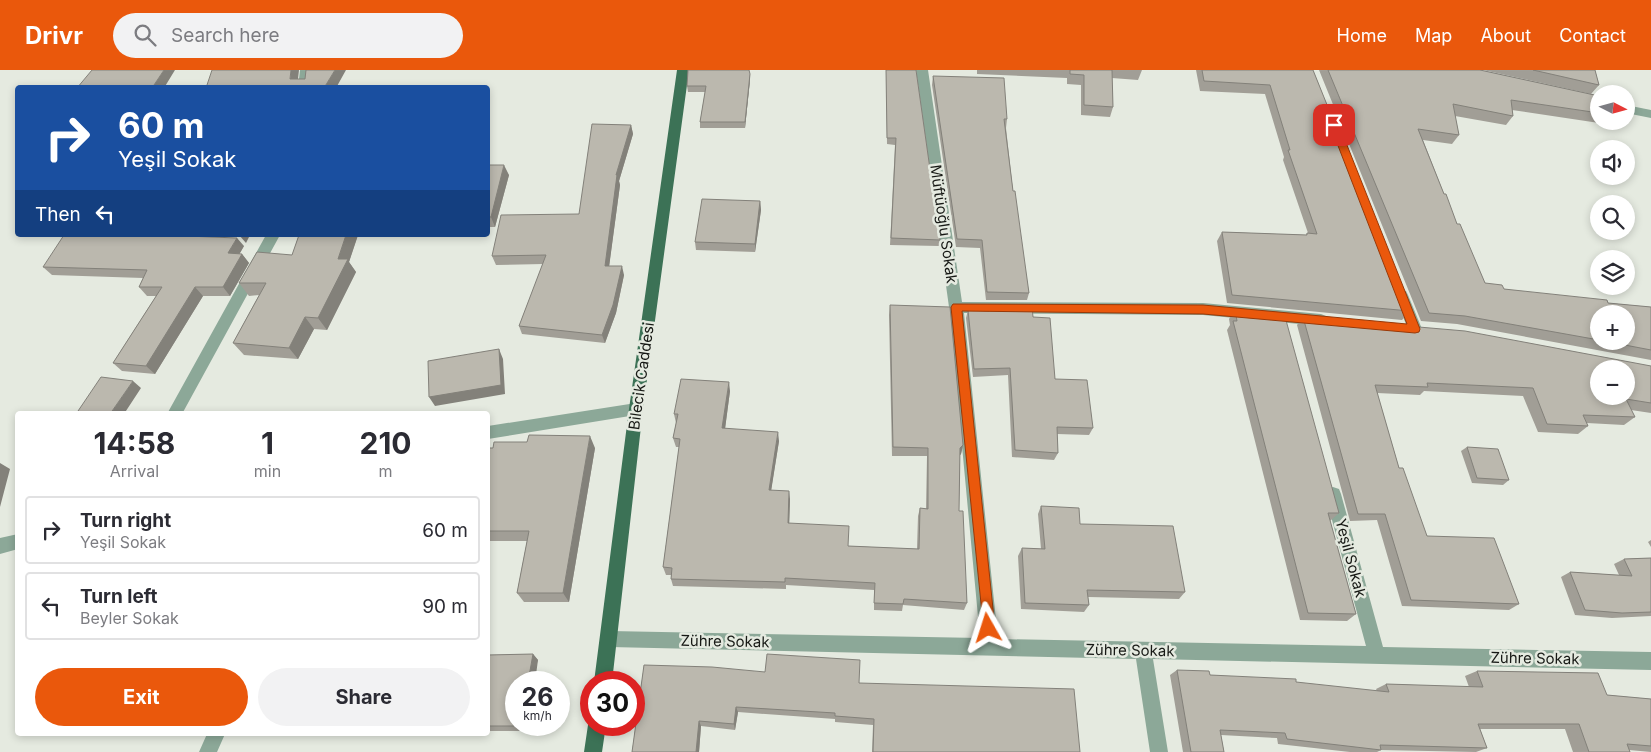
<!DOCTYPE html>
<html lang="en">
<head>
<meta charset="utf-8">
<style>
  :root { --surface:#fff; --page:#f2f2f3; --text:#2b2b33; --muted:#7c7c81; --line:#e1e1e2; --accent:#ea580c }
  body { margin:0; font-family:Inter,sans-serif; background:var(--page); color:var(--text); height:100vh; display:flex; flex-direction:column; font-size:19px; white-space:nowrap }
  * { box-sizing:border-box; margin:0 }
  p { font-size:16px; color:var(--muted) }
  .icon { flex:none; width:28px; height:28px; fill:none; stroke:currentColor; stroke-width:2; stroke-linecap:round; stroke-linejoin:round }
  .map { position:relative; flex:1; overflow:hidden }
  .sheet { position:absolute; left:15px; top:341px; width:475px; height:325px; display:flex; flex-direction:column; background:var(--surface); border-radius:5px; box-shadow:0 2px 8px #0003 }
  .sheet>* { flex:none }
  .guide { position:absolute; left:15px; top:15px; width:475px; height:152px; border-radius:5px; box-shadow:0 2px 8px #0003; background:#1a4fa0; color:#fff; overflow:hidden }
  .needle { width:32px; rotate:96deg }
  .fabs { position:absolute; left:1590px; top:15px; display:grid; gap:10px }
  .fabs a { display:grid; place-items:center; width:45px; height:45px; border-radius:50%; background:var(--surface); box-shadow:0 2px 8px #0003; font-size:25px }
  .speed { position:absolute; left:505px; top:601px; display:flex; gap:10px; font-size:25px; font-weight:700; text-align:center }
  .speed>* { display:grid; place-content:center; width:65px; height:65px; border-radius:50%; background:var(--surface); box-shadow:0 2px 8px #0003; line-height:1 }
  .speed small { font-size:12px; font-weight:400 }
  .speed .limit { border:8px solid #d22; background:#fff; color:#111 }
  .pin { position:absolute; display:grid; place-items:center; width:42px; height:42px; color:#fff; margin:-21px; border-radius:10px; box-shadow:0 2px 8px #0006 }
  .me { position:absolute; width:55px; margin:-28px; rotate:354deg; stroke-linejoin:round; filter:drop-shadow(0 0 4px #0008) }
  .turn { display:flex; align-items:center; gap:18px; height:105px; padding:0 20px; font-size:22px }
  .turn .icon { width:65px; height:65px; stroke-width:2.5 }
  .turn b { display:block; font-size:35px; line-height:42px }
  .then { display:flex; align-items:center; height:48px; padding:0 20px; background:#0003; gap:10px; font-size:19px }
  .eta { display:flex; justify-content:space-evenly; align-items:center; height:85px; text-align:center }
  .eta b { font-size:30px; font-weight:700; line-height:35px }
  .action { display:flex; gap:10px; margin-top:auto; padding:10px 20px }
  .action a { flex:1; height:58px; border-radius:30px; background:var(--accent); color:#fff; font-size:20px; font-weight:700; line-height:58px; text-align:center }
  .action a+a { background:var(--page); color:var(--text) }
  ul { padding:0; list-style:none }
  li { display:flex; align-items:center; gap:15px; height:68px; margin:0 10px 8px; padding:0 10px; border:2px solid var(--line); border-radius:5px }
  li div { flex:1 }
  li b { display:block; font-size:19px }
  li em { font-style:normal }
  header { display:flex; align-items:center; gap:30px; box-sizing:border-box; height:70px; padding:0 25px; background:var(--accent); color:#fff }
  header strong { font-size:24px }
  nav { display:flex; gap:28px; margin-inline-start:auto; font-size:18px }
  .search { width:350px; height:45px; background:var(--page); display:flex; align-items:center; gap:12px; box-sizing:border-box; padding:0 18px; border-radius:28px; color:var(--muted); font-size:19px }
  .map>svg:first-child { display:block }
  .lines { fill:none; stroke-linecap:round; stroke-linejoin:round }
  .minor { fill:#8ca898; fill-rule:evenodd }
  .major { fill:#3c7256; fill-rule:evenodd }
  .wall { fill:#a19e96; fill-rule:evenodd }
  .shaded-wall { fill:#83817a }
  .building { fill:#bbb8ae; stroke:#83817a; fill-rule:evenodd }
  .route { fill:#ea580c; stroke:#983908 }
  .labels { text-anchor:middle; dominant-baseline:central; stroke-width:5; stroke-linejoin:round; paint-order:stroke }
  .street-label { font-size:15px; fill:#171915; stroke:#e5eae0 }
</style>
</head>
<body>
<header>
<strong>Drivr</strong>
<div class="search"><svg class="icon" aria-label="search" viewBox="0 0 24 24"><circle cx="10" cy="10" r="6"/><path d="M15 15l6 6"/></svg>Search here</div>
<nav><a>Home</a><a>Map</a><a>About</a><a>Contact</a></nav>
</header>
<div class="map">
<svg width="1651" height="682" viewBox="0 0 1651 682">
  <rect width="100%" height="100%" fill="#e5eae0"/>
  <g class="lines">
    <path class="minor" d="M 300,0 L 312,0 L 310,18 L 298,18 Z
      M 916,0 L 928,0 L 962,232 L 1203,233 L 1321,244 L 1326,246 L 1328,250 L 1326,254 L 1321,256 L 1203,245 L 964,243 L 998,569 L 1366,576 L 1325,424 L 1327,419 L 1333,417 L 1339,419 L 1341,424 L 1383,577 L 1651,582 L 1651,600 L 1153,589 L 1168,682 L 1150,682 L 1136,589 L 610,577 L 604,575 L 601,569 L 604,563 L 610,561 L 980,568 L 949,237 Z
      M 1626,35 L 1651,40 L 1651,48 L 1626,43 Z
      M 266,165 L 280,165 L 182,344 L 167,344 Z
      M 1401,220 L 1406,221 L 1408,225 L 1422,259 L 1420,263 L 1415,265 L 1410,263 L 1408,259 L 1394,225 L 1396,221 Z
      M 636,333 L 641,335 L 643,339 L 641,343 L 636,345 L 488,369 L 488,356 Z
      M 18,464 L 18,479 L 0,484 L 0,468 Z
      M 207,664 L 225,664 L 217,682 L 199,682 Z"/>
    <path class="major" d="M 677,0 L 689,0 L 643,339 L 612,612 L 594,612 L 629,339 Z
      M 591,648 L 591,655 L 606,655 L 602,682 L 584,682 L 588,655 Z"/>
  </g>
  <path class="wall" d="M 886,0 L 916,0 L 940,170 L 939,176 L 890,175 L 895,75 L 887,74 Z
    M 977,0 L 1142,0 L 1138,10 L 1112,8 L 1113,37 L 1110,47 L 1081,45 L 1081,15 L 1067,14 L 1067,8 L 977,4 Z
    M 1196,0 L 1313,0 L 1410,241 L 1402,250 L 1227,233 L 1217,171 L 1222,162 L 1306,165 L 1307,163 L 1308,163 L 1283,90 L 1284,87 L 1265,24 L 1200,21 Z
    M 1319,0 L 1480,0 L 1599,26 L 1599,51 L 1601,51 L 1599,53 L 1512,40 L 1513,46 L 1506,55 L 1455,46 L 1459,65 L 1452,74 L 1423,70 L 1444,124 L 1457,154 L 1485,213 L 1504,219 L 1608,233 L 1651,237 L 1651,290 L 1457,254 L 1421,251 ZM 1599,244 L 1626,271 L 1599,271 Z
    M 1483,0 L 1595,0 L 1599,15 L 1591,24 Z
    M 750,4 L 750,10 L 745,58 L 700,58 L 700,52 L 705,22 L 688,22 L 687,16 Z
    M 933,6 L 1007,49 L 1006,58 L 1013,121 L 1029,223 L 1027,230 L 986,230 L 980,178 L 956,177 L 932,15 Z
    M 631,55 L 633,64 L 619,111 L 620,115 L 609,196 L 624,205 L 616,243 L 605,273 L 522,264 L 519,256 L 543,194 L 496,195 L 492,186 L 579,144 Z
    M 488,95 L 509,105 L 495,157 L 488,157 Z
    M 760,131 L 761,140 L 755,182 L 696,180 L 695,172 Z
    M 299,165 L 358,165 L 349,192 L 356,202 L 327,260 L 314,259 L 298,289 L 244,285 L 233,273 L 259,225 L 249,226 L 239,213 L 292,185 Z
    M 244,176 L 239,184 L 242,184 L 249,193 L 230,226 L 203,226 L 155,304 L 122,301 L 113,293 L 156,226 L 147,226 L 139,217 L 143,208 L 52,205 L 43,197 Z
    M 890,235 L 963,375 L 961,384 L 960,385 L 959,441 L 967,533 L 964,540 L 903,535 L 902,541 L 874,540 L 874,520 L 786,515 L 786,519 L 673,516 L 671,509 L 671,505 L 666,505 L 663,497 L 679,377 L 676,377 L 673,368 L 676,353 L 674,344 L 730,321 L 725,358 L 779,371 L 771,420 L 790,429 L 789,453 L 848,476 L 917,479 L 918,446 L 920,438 L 926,439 L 927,386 L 892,386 L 889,245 Z
    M 989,237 L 1033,247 L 1055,309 L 1093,358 L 1089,365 L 1057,364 L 1058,383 L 1054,390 L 1012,387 L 1008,305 L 973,307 L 966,248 L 968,240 L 988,241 Z
    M 1235,239 L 1339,443 L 1330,451 L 1356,544 L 1347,551 L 1300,550 L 1227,260 L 1230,255 L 1229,249 Z
    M 1303,247 L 1651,296 L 1651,343 L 1631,340 L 1635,347 L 1624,355 L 1587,353 L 1588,356 L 1578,364 L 1538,362 L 1523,326 L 1424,321 L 1420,325 L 1377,323 L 1399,398 L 1427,466 L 1519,534 L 1509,540 L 1402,536 L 1377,450 L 1350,451 L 1297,255 Z
    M 1467,377 L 1509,410 L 1503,415 L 1472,413 L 1461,381 Z
    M 488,378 L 595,378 L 569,532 L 524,532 L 517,523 L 527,471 L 488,471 Z
    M 1041,436 L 1080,454 L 1185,522 L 1179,529 L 1088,527 L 1089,535 L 1084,542 L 1021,539 L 1018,486 L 1022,478 L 1041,479 L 1038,444 Z
    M 1651,470 L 1651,477 L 1648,472 Z
    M 1651,488 L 1651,546 L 1612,548 L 1575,545 L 1561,507 L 1570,502 L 1619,505 L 1614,494 L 1624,489 Z
    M 533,584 L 538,590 L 516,655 L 528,655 L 527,661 L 488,661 L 488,585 Z
    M 644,595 L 859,613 L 1080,682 L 872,682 L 873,655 L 835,652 L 835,649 L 738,642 L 735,660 L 701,656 L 699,682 L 632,682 Z
    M 1177,600 L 1210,605 L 1377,621 L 1376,619 L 1386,614 L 1469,617 L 1465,606 L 1477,601 L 1607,625 L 1651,629 L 1651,682 L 1629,680 L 1630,682 L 1573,682 L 1565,659 L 1480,659 L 1487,678 L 1476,682 L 1381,680 L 1377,682 L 1350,682 L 1278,674 L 1277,668 L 1221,665 L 1224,682 L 1183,682 L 1170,605 Z"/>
  <path class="shaded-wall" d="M 164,0 L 175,0 L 164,18 L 152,18 Z
    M 291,0 L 299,0 L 297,18 L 290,9 Z
    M 335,0 L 346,0 L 336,18 L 324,18 Z
    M 750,4 L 750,10 L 745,58 L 745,52 Z
    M 631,55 L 633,64 L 619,111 L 620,115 L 608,205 L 605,196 L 616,105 Z
    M 504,95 L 509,105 L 495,157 L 491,147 Z
    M 760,131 L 761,140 L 755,182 L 755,174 Z
    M 239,165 L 250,165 L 246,173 Z
    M 346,165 L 358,165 L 349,192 L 356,202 L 327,260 L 318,248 Z
    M 237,168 L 244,176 L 235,192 L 228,183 Z
    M 242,184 L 249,193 L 230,226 L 223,217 Z
    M 622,196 L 624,205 L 616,243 L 605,273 L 602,265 Z
    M 195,217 L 203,226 L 155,304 L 146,296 Z
    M 305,247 L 314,259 L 298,289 L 289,278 Z
    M 499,279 L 503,289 L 505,324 L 435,336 L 429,327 Z
    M 133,311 L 141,318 L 124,344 L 110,344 Z
    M 729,312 L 730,321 L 724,367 L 722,358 Z
    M 778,362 L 779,371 L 770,428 L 769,420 Z
    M 590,366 L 595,378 L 569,532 L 563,523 Z
    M 963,375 L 961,384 L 958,387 L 960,378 Z
    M 0,393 L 10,399 L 0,437 Z
    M 789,421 L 790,429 L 789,461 L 788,453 Z
    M 533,584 L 538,590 L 535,612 L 528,612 Z
    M 736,637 L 738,642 L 735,660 L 734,654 Z
    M 699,651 L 701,656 L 699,682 L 696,682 Z
    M 521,655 L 528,655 L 527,661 L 521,656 Z"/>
  <path class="building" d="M 92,0 L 164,0 L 152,18 L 77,18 Z
    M 212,0 L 291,0 L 290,9 L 305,9 L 306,0 L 335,0 L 324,18 L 206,18 Z
    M 688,0 L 749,0 L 750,4 L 745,52 L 700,52 L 706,16 L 687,16 Z
    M 886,0 L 916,0 L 940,170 L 891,168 L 896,68 L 887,68 Z
    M 1070,0 L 1112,0 L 1113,37 L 1084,35 L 1084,5 L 1070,4 Z
    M 1202,0 L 1313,0 L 1410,241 L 1232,225 L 1222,162 L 1307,165 L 1307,163 L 1317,164 L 1288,80 L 1290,80 L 1270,15 L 1204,11 Z
    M 1328,0 L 1480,0 L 1599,26 L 1599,43 L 1511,30 L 1513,46 L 1453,34 L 1459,65 L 1418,59 L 1444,124 L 1446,124 L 1457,154 L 1460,154 L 1485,213 L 1502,215 L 1504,219 L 1607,230 L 1608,233 L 1651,237 L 1651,280 L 1604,271 L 1626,271 L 1626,244 L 1599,244 L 1599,270 L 1465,246 L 1429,243 Z
    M 1533,0 L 1595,0 L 1599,15 Z
    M 933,6 L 1004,8 L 1007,49 L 1004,49 L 1013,121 L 1015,121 L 1029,223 L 987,222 L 982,170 L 957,169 Z
    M 592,54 L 631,55 L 616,105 L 617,105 L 605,196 L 622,196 L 613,235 L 602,265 L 519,256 L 546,185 L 492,186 L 501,145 L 579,144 Z
    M 488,95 L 504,95 L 491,147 L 488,147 Z
    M 702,129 L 760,131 L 755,174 L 695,172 Z
    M 64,165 L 161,165 L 237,168 L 228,183 L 242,184 L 223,217 L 195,217 L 146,296 L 113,293 L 162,217 L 139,217 L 147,200 L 43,197 Z
    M 299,165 L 346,165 L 338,189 L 348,189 L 318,248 L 305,247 L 289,278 L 233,273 L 266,213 L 239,213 L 257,182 L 292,185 Z
    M 890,235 L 950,237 L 963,375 L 960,378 L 959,441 L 963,441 L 967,533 L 904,529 L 903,534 L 874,533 L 875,513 L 785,508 L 785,512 L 671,509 L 672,498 L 663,497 L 680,369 L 673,368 L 678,344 L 674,344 L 681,309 L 729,312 L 722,358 L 778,362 L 769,420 L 789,421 L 788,453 L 849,456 L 848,476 L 919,479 L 920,438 L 928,439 L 928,378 L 893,377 Z
    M 989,237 L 1032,237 L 1033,247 L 1050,248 L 1055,309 L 1087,310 L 1093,358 L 1057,357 L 1058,383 L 1015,380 L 1010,298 L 974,299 L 968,240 L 989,241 Z
    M 1235,239 L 1284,243 L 1339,443 L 1328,443 L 1356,544 L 1308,543 L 1233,251 L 1237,251 Z
    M 1303,247 L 1465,261 L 1651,296 L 1651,333 L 1626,329 L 1635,347 L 1583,345 L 1588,356 L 1547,354 L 1533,318 L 1427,313 L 1428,317 L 1375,315 L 1399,398 L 1403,398 L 1427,466 L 1494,468 L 1519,534 L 1411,530 L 1385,444 L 1358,444 ZM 1599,299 L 1626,299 L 1626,326 L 1599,326 Z
    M 499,279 L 501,315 L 429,327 L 428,291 Z
    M 101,307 L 133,311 L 110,344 L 76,344 Z
    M 529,365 L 590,366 L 563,523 L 517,523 L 529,461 L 488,461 L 488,378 L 493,378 L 494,372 L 527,372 Z
    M 1467,377 L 1498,379 L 1509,410 L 1477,408 Z
    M 1041,436 L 1079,438 L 1080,454 L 1173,456 L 1185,522 L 1087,520 L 1089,535 L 1025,533 L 1022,478 L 1045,479 Z
    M 1651,488 L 1651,542 L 1622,543 L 1585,540 L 1570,502 L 1632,506 L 1624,489 Z
    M 533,584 L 528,612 L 516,612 L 516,655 L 521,655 L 521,656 L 488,656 L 488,585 Z
    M 767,584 L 860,590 L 859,613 L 1074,619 L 1080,682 L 873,682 L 874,649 L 835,646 L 835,643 L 736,637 L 734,654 L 699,651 L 696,682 L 632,682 L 644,595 L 712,597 L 765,602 Z
    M 1177,600 L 1209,601 L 1210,605 L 1296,609 L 1296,612 L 1389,622 L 1386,614 L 1483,617 L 1477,601 L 1598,603 L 1607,625 L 1651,629 L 1651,676 L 1627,674 L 1630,682 L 1589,682 L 1579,654 L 1478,654 L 1487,678 L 1380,675 L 1381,680 L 1287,669 L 1285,663 L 1220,660 L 1224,682 L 1191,682 Z"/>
  <path class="route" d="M 1334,52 L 1339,55 L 1420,259 L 1419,262 L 1415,263 L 1203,244 L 962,241 L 995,558 L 993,563 L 988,565 L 984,563 L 951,237 L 953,234 L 1203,235 L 1407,254 L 1330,55 Z"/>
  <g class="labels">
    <g class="street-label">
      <text transform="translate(944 154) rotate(82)">Müftüoğlu Sokak</text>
      <text transform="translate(641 306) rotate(-82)">Bilecik Caddesi</text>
      <text transform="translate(1351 488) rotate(75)">Yeşil Sokak</text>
      <text transform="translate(725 571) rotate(1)">Zühre Sokak</text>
      <text transform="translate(1130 580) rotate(1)">Zühre Sokak</text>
      <text transform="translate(1535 588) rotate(1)">Zühre Sokak</text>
    </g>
  </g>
</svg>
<div class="fabs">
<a><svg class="needle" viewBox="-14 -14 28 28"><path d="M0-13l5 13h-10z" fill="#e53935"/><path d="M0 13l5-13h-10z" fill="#7c7c81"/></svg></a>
<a><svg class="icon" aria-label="sound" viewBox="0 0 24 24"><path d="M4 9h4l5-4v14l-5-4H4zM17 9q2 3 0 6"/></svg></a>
<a><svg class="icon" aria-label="search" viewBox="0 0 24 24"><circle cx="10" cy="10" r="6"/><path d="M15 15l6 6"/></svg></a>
<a><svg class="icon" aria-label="layers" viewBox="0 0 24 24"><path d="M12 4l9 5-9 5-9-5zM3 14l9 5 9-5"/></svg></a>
<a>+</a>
<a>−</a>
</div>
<div class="speed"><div>26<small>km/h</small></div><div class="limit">30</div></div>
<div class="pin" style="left:1334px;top:55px;background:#d93025"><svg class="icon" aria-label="arrive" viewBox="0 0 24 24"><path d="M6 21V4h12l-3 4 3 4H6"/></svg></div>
<svg class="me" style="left:988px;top:558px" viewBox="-20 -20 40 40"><path d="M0-17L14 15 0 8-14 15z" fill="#ea580c" stroke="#fff" stroke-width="4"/></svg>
<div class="guide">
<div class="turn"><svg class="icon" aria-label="right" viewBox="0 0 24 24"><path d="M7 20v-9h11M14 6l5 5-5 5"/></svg><div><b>60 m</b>Yeşil Sokak</div></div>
<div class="then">Then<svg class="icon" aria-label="left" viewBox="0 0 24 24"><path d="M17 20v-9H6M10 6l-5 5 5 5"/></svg></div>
</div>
<section class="sheet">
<div class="eta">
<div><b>14:58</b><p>Arrival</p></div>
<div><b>1</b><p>min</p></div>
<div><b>210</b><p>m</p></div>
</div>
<ul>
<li><svg class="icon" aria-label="right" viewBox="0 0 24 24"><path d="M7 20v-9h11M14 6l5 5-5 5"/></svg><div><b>Turn right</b><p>Yeşil Sokak</p></div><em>60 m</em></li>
<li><svg class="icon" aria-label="left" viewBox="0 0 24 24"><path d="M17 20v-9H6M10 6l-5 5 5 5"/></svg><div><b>Turn left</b><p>Beyler Sokak</p></div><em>90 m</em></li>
</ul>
<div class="action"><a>Exit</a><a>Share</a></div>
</section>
</div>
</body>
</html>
